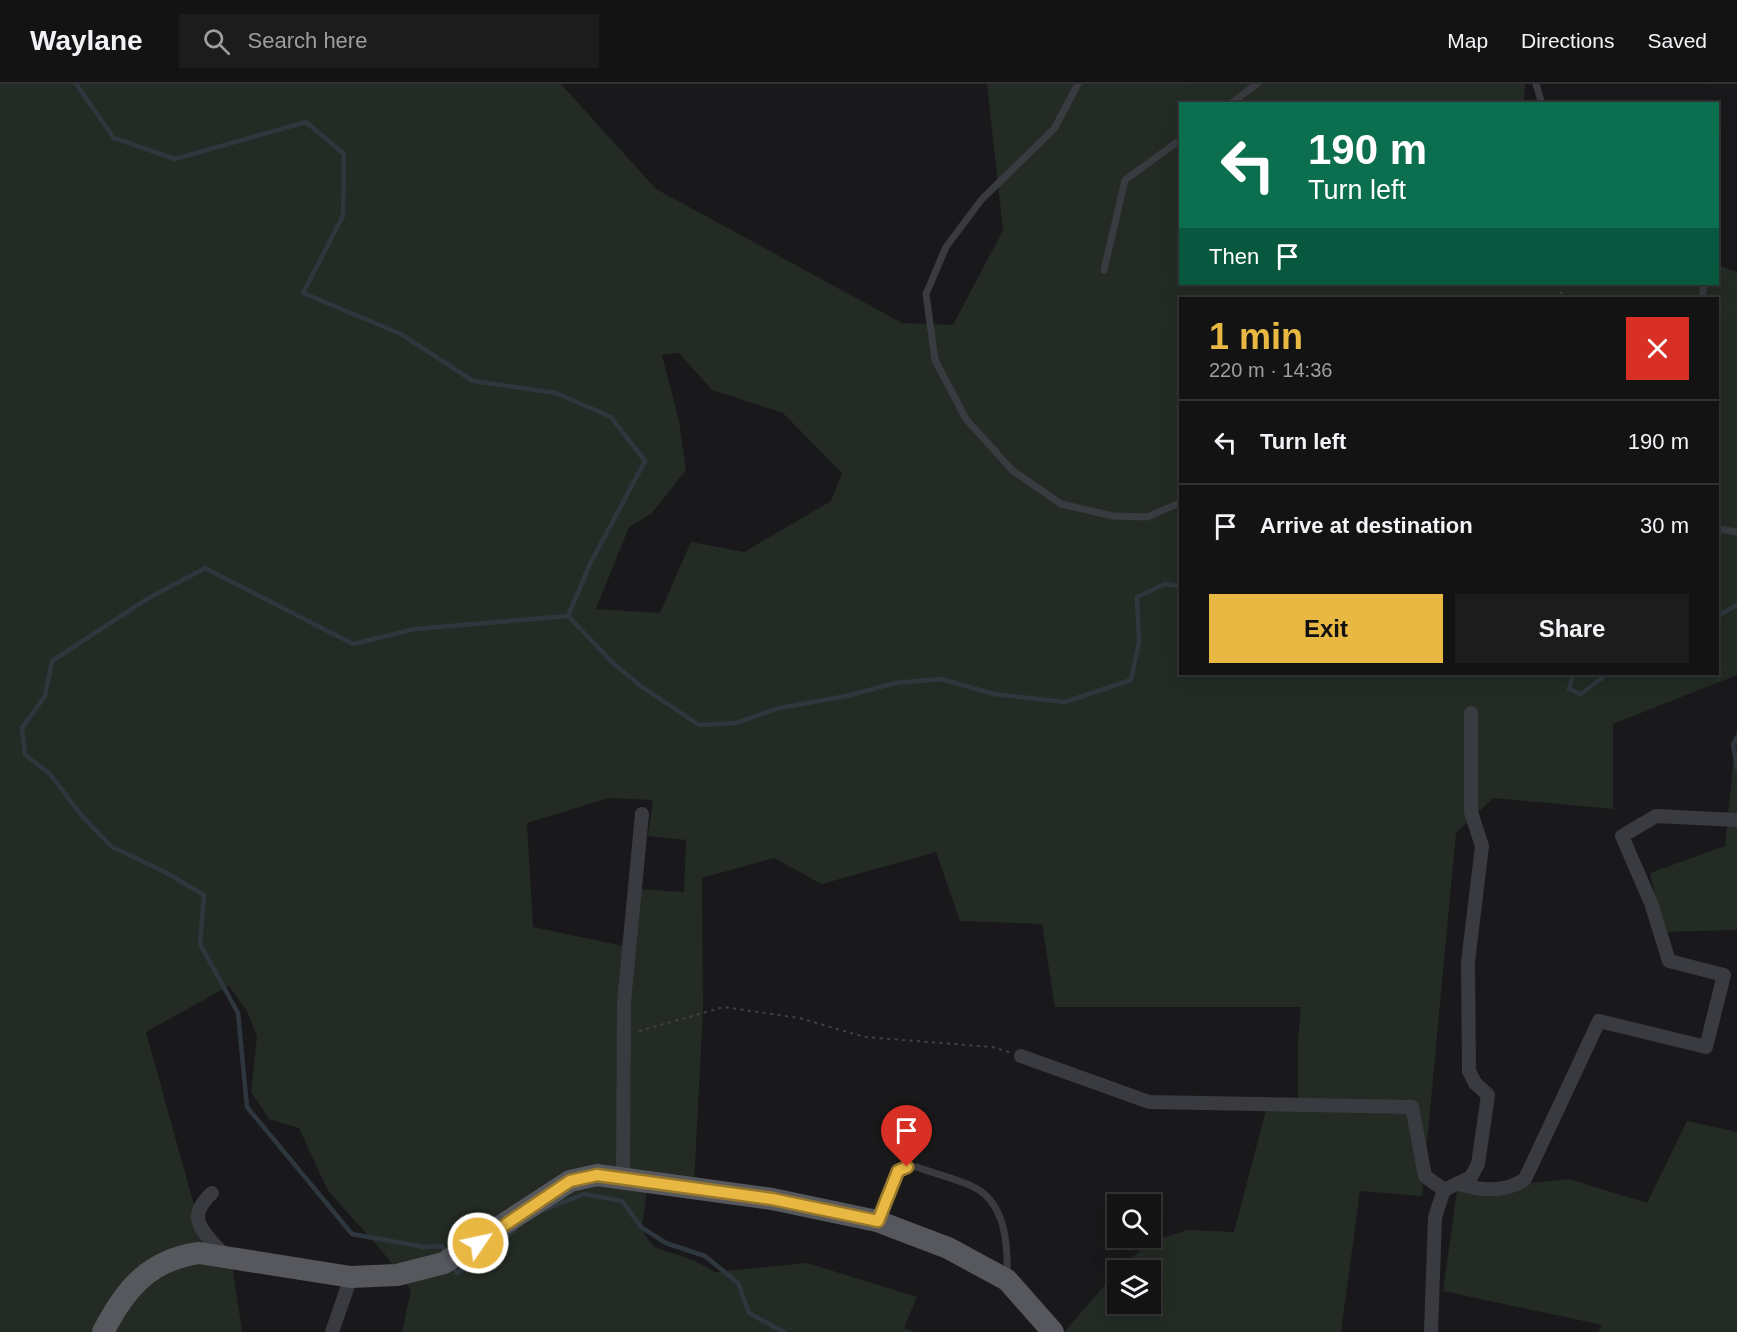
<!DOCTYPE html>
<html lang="en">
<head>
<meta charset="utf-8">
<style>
  :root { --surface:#131314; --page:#1c1c1d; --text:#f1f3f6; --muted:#9d9ea0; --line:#323234; --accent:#e8b843 }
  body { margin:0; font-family:Helvetica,sans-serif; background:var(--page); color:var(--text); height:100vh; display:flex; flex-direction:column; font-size:22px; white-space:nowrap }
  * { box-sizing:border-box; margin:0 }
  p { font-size:20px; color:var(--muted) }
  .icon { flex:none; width:33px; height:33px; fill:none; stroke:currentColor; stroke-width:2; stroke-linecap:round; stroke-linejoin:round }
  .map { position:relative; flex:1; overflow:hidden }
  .drawer { position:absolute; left:1179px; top:213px; width:540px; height:378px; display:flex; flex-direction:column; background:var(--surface); border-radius:0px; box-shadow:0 6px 24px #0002,0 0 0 2px var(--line) }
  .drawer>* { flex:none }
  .top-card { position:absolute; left:1179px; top:18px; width:540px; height:183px; border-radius:0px; box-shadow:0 6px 24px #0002,0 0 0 2px var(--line); background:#0b6e4f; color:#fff; overflow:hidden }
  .controls { position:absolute; left:1107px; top:1110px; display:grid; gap:12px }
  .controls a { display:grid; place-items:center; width:54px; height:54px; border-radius:0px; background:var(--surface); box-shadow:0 6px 24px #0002,0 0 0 2px var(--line); font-size:30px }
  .pin { position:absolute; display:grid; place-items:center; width:51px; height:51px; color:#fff; margin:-62px -26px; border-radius:50% 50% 50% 0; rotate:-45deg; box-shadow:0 0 6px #0007 }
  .pin .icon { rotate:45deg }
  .me { position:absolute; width:66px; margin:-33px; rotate:56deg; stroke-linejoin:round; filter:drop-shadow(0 0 4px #0008) }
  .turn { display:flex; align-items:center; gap:21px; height:126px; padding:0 30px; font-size:27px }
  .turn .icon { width:78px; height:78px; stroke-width:2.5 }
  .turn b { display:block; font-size:42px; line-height:51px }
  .then { display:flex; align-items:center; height:57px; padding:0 30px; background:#0003; gap:12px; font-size:22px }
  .round { display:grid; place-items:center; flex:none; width:63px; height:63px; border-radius:0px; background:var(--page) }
  .head { display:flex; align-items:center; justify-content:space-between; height:102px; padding:0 30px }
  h1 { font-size:36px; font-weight:800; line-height:45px; color:var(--accent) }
  .primary-button { display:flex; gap:12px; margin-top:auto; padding:12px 30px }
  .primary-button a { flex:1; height:69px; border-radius:0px; background:var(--accent); color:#111; font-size:24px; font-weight:800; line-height:69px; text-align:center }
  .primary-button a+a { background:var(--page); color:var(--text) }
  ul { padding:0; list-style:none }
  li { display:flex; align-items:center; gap:18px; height:84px; padding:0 30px; border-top:2px solid var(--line) }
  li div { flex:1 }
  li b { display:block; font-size:22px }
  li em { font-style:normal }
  header { display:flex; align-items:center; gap:36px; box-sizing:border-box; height:84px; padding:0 30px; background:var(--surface); border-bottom:2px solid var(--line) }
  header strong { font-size:28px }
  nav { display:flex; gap:33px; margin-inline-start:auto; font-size:21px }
  .search { width:420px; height:54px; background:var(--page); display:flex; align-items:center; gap:15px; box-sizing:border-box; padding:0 21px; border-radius:0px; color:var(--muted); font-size:22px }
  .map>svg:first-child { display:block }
  .green { fill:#232b24; fill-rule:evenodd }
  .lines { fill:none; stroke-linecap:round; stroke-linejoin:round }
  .stream { stroke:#2f373e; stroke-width:4.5 }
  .path { stroke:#404247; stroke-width:2; stroke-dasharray:3 4.5; stroke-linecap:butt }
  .service { stroke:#3a3b40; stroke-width:7 }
  .minor { stroke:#3a3b40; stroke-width:14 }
  .primary { stroke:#56585e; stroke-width:22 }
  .route-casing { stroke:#97782c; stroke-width:15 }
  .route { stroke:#e8b843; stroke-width:10 }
</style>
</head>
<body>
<header>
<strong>Waylane</strong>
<div class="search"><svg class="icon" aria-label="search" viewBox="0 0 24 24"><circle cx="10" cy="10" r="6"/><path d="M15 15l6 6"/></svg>Search here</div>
<nav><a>Map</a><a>Directions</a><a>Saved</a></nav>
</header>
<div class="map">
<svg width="1737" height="1248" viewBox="0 0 1737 1248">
  <rect width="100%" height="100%" fill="#19191b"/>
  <path class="green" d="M 0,0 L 561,0 L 656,105 L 902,239 L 953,241 L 1003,146 L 987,0 L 1525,0 L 1524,19 L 1180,20 L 1180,200 L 1718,200 L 1718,181 L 1737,188 L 1737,591 L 1613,640 L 1613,725 L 1493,714 L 1456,749 L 1422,1112 L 1360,1107 L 1341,1248 L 1064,1248 L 1117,1187 L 1118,1220 L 1150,1220 L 1150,1186 L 1118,1186 L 1151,1157 L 1188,1146 L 1234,1148 L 1266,1026 L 1298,1023 L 1298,955 L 1301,923 L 1055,923 L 1042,840 L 960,837 L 936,768 L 822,800 L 774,774 L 702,794 L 703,927 L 694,1099 L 649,1093 L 642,1142 L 644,1150 L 654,1163 L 693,1176 L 715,1188 L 807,1179 L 917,1213 L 904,1244 L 915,1248 L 402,1248 L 411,1206 L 382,1167 L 328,1107 L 299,1044 L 269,1035 L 251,1008 L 257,952 L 247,927 L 229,902 L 146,948 L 207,1168 L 232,1179 L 242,1248 L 0,1248 ZM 1180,214 L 1718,214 L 1718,590 L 1180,590 ZM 679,269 L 712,306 L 783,329 L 842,389 L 831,417 L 744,468 L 691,458 L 660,529 L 596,525 L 629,443 L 652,429 L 686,386 L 679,337 L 662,271 ZM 609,714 L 653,716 L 648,752 L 686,756 L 684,808 L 639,805 L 633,864 L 533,843 L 527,739 Z
    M 1737,642 L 1737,846 L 1664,848 L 1650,789 L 1725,762 Z
    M 1687,1037 L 1737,1048 L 1737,1248 L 1598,1248 L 1602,1241 L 1443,1207 L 1457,1107 L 1569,1095 L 1647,1119 Z"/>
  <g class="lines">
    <path class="stream" d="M 76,0 L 114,54 L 175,75 L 306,38 L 344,70 L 343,132 L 303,209 L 401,250 L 473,297 L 556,309 L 611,333 L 645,377 L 590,480 L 568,532
      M 568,532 L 614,580 L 642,603 L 699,641 L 736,639 L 779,624 L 847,612 L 895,599 L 941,595 L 994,610 L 1065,618 L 1131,596 L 1139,558 L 1137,513 L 1165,500 L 1180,502
      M 1718,532 L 1737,521
      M 1573,590 L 1569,605 L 1581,610 L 1607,590
      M 1737,653 L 1733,660 L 1737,684
      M 544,1126 L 584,1110 L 622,1117 L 641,1143 L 666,1159 L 705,1172 L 738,1199 L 749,1229 L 784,1248
      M 446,1169 L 442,1162 L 424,1163 L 352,1150 L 247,1023 L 238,929 L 200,860 L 204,811 L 165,788 L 112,763 L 81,731 L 50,690 L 25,671 L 22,644 L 45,612 L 52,577 L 147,515 L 205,484 L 353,560 L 415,545 L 568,532
      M 453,1182 L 457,1189 L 483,1173 L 515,1146"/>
    <path class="path" d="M 1560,200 L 1562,214
      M 639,947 L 724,923 L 799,934 L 865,953 L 992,963 L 1009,968"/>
    <path class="service" d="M 1078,0 L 1054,45 L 982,115 L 946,163 L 926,210 L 935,276 L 966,335 L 1012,386 L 1061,420 L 1113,432 L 1147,433 L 1180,419
      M 1536,0 L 1542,20
      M 1230,20 L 1257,0
      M 1104,186 L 1125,96 L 1180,56
      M 1702,214 L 1704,200
      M 1718,445 L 1737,448
      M 878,1135 L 898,1087 L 907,1083 L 917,1083 C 934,1090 964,1096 979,1106 C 1006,1124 1008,1163 1007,1192"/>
    <path class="minor" d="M 1021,972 L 1149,1018 L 1412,1023 L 1425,1092 L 1444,1106
      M 623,1095 L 624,918 L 642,730
      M 1460,1100 C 1482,1107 1505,1109 1525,1095 L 1599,937 L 1706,963 L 1724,891 L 1669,877 L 1651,819 L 1622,752 L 1656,732 L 1737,736
      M 212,1109 C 183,1135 205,1149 225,1172
      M 332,1248 L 351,1193
      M 1431,1248 L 1435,1133 L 1444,1106 L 1471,1093 L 1478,1080 L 1488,1011 L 1475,999 L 1469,987 L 1468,878 L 1482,762 L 1471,728 L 1471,629"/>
    <path class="primary" d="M 103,1248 C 125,1205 149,1176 199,1169 L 351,1193 L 397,1191 L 444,1179 L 570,1097 L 597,1091 L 772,1115 L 877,1137 L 948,1164 L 1007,1196 L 1053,1248"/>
  </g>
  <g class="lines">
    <g class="route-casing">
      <path id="route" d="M 478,1159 L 570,1097 L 597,1091 L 772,1115 L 878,1137 L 898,1087 L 907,1083"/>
    </g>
    <use href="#route" class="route"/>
  </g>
</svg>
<div class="controls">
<a><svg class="icon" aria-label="search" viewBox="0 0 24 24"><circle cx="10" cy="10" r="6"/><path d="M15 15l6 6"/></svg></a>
<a><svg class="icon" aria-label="layers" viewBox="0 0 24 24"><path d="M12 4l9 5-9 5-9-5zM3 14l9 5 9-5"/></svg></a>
</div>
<div class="pin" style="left:907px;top:1083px;background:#d93025"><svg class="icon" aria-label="arrive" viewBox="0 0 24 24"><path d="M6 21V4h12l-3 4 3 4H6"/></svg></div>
<svg class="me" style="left:478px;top:1159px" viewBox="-20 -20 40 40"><circle r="17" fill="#e8b843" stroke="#fff" stroke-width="3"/><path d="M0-11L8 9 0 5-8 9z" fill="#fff"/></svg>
<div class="top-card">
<div class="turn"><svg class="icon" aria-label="left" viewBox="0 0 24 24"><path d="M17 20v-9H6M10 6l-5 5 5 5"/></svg><div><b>190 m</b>Turn left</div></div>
<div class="then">Then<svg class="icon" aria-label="arrive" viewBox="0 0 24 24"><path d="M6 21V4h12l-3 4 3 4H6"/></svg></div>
</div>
<section class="drawer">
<div class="head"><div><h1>1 min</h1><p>220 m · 14:36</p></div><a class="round" style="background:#d93025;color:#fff"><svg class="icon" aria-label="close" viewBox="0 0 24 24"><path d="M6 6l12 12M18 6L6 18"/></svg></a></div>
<ul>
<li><svg class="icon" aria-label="left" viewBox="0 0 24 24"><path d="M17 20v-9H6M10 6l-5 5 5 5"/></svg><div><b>Turn left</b></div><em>190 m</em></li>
<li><svg class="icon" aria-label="arrive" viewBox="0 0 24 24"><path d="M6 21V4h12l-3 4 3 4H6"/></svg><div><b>Arrive at destination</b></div><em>30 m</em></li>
</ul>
<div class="primary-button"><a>Exit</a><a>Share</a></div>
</section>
</div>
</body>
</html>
